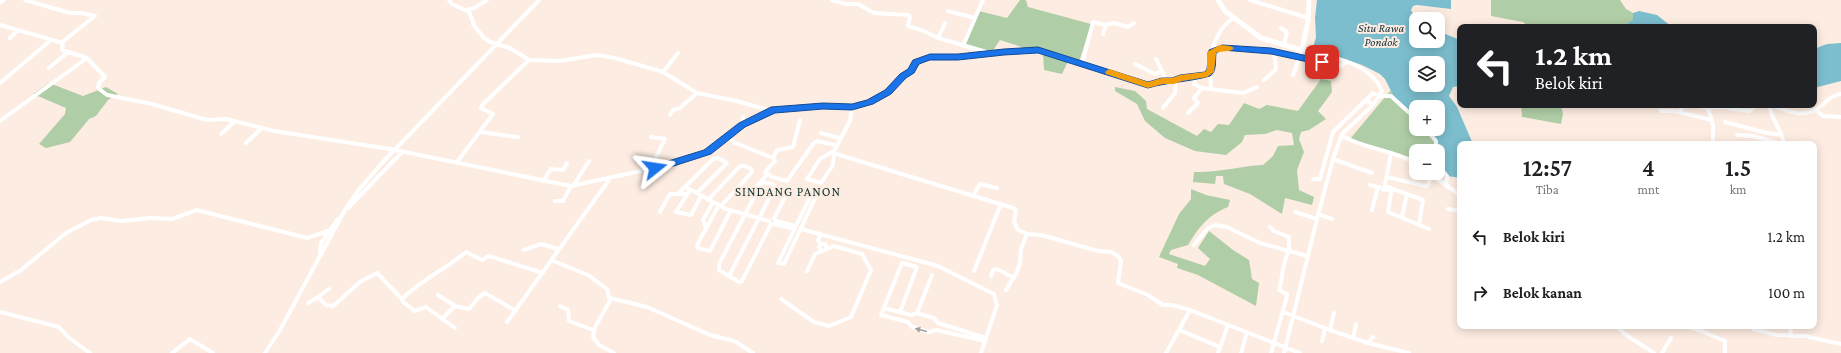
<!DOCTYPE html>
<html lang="id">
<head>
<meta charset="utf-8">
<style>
  :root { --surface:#fff; --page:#f2f2f2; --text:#202124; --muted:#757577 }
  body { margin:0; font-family:"Crimson Pro",serif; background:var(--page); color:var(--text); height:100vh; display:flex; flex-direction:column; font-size:15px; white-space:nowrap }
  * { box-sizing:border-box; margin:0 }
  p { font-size:13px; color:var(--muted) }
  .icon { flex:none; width:22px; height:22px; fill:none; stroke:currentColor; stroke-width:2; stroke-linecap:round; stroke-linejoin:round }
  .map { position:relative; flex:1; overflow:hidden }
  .panel { position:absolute; left:1457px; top:141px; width:360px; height:188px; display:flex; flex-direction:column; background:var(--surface); border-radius:8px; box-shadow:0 2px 10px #0003 }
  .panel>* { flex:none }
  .banner { position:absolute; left:1457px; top:24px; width:360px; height:84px; border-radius:8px; box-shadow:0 2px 10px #0003; background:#202124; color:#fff; overflow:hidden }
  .buttons { position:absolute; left:1409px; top:12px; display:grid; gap:8px }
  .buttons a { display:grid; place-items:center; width:36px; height:36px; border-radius:8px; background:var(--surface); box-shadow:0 2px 10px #0003; font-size:20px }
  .pin { position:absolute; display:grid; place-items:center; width:34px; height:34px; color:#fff; margin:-17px; border-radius:8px; box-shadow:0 2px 6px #0006 }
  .me { position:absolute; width:44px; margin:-22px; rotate:75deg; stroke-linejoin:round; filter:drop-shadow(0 0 3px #0008) }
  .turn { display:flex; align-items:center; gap:14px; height:84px; padding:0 12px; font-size:18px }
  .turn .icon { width:52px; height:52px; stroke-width:2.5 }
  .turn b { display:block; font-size:28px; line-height:34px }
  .eta { display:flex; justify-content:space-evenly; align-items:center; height:68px; text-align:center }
  .eta b { font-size:24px; font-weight:600; line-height:28px }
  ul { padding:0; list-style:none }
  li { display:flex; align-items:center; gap:12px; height:56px; padding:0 12px }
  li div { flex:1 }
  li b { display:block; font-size:15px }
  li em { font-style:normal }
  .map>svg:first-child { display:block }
  .green { fill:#afcda6 }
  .water { fill:#7cbece; fill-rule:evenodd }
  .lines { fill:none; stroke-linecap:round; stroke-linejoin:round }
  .minor { stroke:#fff; stroke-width:4 }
  .tertiary { stroke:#fff; stroke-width:5 }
  .oneway { fill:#a29e9b }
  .route { fill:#1a73e8; stroke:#114b97 }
  .slow { fill:#f59e0b }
  .labels { text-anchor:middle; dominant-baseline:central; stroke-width:4; stroke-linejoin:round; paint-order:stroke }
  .water-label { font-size:12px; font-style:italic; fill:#103138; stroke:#fdece1 }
  .quarter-label { font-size:13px; letter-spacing:1px; fill:#153631; stroke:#fdece1 }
</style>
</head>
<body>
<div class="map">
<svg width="1841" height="353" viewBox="0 0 1841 353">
  <rect width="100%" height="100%" fill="#fdece1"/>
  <path class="green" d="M 1020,0 L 1026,0 L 1028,7 L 1091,24 L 1079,62 L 1069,59 L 1062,74 L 1044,70 L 1043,54 L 1000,40 L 992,52 L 964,45 L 979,11 L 1007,18 Z
    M 1491,0 L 1620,0 L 1626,9 L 1633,13 L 1633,20 L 1621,27 L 1528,26 L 1523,22 L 1491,16 Z
    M 1321,79 L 1331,81 L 1332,92 L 1318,111 L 1326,119 L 1309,130 L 1301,132 L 1299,139 L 1304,152 L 1297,170 L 1299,190 L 1314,197 L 1312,205 L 1285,198 L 1282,214 L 1250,194 L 1224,184 L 1223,176 L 1216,176 L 1215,184 L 1193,182 L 1194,172 C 1217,173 1240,166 1263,165 L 1273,156 L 1278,146 L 1294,145 L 1292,133 L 1277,130 L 1265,134 L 1245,135 L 1242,142 L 1226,155 L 1195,151 L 1165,138 L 1145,121 L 1137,104 L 1115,91 L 1115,87 L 1135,91 L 1146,101 L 1147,109 L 1197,136 L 1204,129 L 1211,132 L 1218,124 L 1229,125 L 1244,103 L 1259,109 L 1267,105 L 1298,111 Z
    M 49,83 L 83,96 L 106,87 L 118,94 L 108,100 L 96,116 L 89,119 L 70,142 L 46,148 L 39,144 L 65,114 L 66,108 L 33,94 Z
    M 1391,90 L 1392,93 L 1416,117 L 1416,129 L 1428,129 L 1437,141 L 1438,151 L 1416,151 L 1416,159 L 1350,139 Z
    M 1521,105 L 1561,105 L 1563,114 L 1561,124 L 1522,117 Z
    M 1191,189 L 1206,195 L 1230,200 L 1228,207 C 1208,215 1199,227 1188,245 L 1171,250 L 1169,254 L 1205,266 L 1210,259 L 1198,248 L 1209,231 L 1233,250 L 1249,260 L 1252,279 L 1259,283 L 1256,306 L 1198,275 L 1177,268 L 1178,264 L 1159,257 L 1179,214 L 1191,199 Z"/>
  <path class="water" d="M 1317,0 L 1451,0 L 1451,9 L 1417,5 L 1413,6 L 1411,10 L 1416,20 L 1416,41 L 1438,41 L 1438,31 L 1460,40 L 1460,86 L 1453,87 L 1449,96 L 1457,107 L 1473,144 L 1460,144 L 1460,178 L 1448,176 L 1438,163 L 1437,141 L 1428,129 L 1438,129 L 1438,107 L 1416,107 L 1416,117 L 1394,97 L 1385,79 L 1380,74 L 1362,65 L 1314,49 L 1314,44 L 1316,37 L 1315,18 ZM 1416,63 L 1438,63 L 1438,85 L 1416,85 Z
    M 1639,11 L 1657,15 L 1672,27 L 1621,27 L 1633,20 L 1633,13 Z
    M 1841,43 L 1841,81 L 1814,88 L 1814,49 L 1827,44 Z"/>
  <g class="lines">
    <path class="minor" d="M 25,0 L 70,13 L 81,13 L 95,16 L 61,43
      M 449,0 L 452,4 L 469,12 L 474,24
      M 832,0 L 846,4 L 858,4 L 874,13 L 908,15 L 910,17 L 908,26 L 924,31 L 938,38 L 990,53
      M 1250,0 L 1308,18
      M 466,10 L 474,8 L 487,0
      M 948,11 L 975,18
      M 473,24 L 484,38 L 490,42 L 510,48 L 529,60 L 559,61 L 597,55 L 615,58 L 663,72 L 697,93 L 737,101 L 768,110 L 823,106 L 852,107 L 864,104 L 880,98 L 888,92 L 903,76 L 911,71 L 916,62 L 930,57 L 977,56 L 1034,50 L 1150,85 L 1163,81 L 1174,81 L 1180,78 L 1207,74 L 1211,69 L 1212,52 L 1223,47 L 1271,51 L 1342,66 L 1345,62
      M 0,25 L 63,43 L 62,50 L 87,58 L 105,77 L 99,83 L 98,88 L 107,95 L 152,104 L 207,120 L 226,119 L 274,131 L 390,149 L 571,186 L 655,168 L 698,156 L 707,152 L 742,125 L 773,110
      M 1106,25 L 1114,23 L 1128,27 L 1134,23
      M 1281,28 L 1287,32 L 1284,45
      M 10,38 L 18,30
      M 938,38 L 945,23
      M 963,46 L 983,0
      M 1218,48 L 1213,46 C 1218,35 1223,23 1235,18
      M 1156,59 L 1164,75 L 1163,81
      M 1082,64 L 1093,22 L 1106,25 L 1103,34
      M 1135,64 L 1155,74 L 1162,71
      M 49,68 L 68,52
      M 663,72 L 678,53
      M 1210,72 L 1211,89
      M 1196,77 L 1194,84 L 1202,88 L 1243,93 L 1257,87
      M 1264,80 L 1276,69 L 1274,52
      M 0,83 L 51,40
      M 1366,100 L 1373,93 L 1380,96 L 1391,96 L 1416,119
      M 1696,105 L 1708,108 L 1722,107 L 1748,111 L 1751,110 L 1754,105
      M 1769,105 C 1771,119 1782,130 1784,144
      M 1772,105 C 1790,112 1806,120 1822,105 C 1828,99 1833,95 1841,94
      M 852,107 L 850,121 L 833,153 L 1013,208 L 1016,210 L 1014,222 L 1018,230 L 1027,234 L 1041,235 L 1098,251 L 1111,252 L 1118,256 L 1121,261 L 1118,283 L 1148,295 L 1163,305 L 1172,305 L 1190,310
      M 1163,108 L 1175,93 L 1176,81
      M 1708,108 L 1713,125 L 1713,144
      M 1661,111 L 1674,111 L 1712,120
      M 1817,111 L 1823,116 L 1841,117
      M 1681,112 L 1681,107 L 1683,105
      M 1188,113 L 1198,103 L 1194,98 L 1202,88
      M 670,115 L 673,110 L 680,108 L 697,93
      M 800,120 L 793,147 L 777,150 L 773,158 L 775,161 L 765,172 L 772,177 L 787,181 L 813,144 L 817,141 L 835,145
      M 0,121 L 87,58
      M 1725,122 L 1767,133 L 1781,135
      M 742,125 L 743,117
      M 1426,129 L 1436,141 L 1436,151
      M 480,132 L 518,137
      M 821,133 L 839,138
      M 221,134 L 235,121
      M 1737,135 L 1753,136 L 1782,144
      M 725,136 L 735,143 L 773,158
      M 1342,136 C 1365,149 1393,150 1416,163
      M 651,137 L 665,139 L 656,157 L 655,168
      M 246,143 L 262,128
      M 832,152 L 820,159 L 807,179 L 821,183 L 833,165 L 834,153
      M 1333,159 L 1372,173
      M 457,162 L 493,114 L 481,108 L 483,104 L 529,60
      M 1438,165 L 1447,176 L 1446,186
      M 1429,173 L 1460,195
      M 1387,177 L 1426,186 L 1429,184 L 1430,174
      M 1313,179 L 1320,179 L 1333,132 L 1366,100 L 1373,105
      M 543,181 L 551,169 L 563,170 L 567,163
      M 762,182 L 719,264 L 719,270 L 739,282 L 742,281 L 771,224
      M 1370,185 L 1392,191
      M 573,186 L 589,161
      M 1385,186 L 1423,200 L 1419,224
      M 686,187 L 726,209 L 769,221
      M 690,190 L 676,212 L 691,215 L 701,196
      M 1384,190 L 1391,153
      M 1391,192 L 1388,212 L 1429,229
      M 679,193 L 713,159 L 718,158 L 727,163 L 697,193
      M 812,193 L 817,194 L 784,264 L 778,263 Z
      M 973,196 L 980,184 L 997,188
      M 753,199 L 748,196 L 766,176
      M 708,200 L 740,166 L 745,166 L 751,169 L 752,172 L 721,206
      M 555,201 L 563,201 L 571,186
      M 719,205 L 697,245 L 698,248 L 710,251 L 731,210
      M 348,208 L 402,152
      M 1448,209 L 1460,211
      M 1372,210 L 1378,187
      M 660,212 L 670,194 L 686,194
      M 1295,212 L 1317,219
      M 1318,214 L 1332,219
      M 1402,217 L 1407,194
      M 774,219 L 789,189
      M 776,221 L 796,226
      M 774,224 L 794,229
      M 1270,227 L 1274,231 L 1289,237 L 1289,251 L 1307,256
      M 706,228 L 703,220 L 713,202
      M 801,229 L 938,266 L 994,294 L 997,305 L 981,353
      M 821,234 L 818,240 L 821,244
      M 1194,245 L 1208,228 L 1215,225 L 1227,227 L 1260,243 L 1289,251 C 1282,263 1283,277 1279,290 L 1287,294 L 1287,296 L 1271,353
      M 524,250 L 541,244 L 558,249
      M 821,250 L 819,247 L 821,244 L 825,244 L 827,248
      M 320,254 L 321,243 L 338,219
      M 551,260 L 588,275 L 607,289 L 610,301 L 595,327 L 593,337 L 599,345 L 614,353
      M 974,271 L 1001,204
      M 729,276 L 775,187 L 773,184 L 761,182
      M 991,276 L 993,270 L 997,269 L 1014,278
      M 0,282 L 21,270 L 66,233 L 91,220 L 101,218 L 121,221 L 151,218 L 172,219 L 197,210 L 307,238 L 328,231
      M 1006,290 L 1017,272 L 1020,263 L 1021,249 L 1027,234
      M 438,295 L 455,306 L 442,319
      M 318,297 L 329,289
      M 610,298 L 647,307 L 710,335 L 734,341 L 753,353
      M 781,299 L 814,322 L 829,326 L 851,317 L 871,270 L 862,254 L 834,246 L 815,254 L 807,271
      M 308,303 L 318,297 L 326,305 L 333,306 L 360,282 L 377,273 L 402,299
      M 455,306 L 469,309 L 478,298 L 485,293 L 516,311
      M 560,306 L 568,310 L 569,321 L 593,330
      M 884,308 L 911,315 L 917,313 L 934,318 L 938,323 L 986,338
      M 0,312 L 59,327 L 68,337 L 90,353
      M 900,312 L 917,267 L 902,263 L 881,315 L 908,322 L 912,327 L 929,332 L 936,330 L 985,341
      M 1283,312 L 1330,330
      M 917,313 L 932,275
      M 1334,313 L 1330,330 L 1368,343 L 1373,337
      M 507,322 L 611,177
      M 1616,326 L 1626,335 L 1654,353
      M 1685,326 L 1701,331
      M 1702,326 L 1701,331 L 1725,341 L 1725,353
      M 1790,326 L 1791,336
      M 455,328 L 426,307 L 415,311 L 403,302 L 402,299 C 421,280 446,269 466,252 L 482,260 L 489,256 L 543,273
      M 1753,329 L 1777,335 L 1805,336 L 1841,344
      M 1179,330 L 1220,347
      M 1353,338 L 1356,324
      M 1322,341 L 1325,329
      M 1368,343 L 1409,353
      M 172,353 L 190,339 L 213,353
      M 265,353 L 280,330 L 345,210 L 357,192 L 382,163 L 539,0
      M 1166,353 L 1190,310 L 1300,353
      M 1218,353 L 1228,325
      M 1241,353 L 1247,332
      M 1284,353 L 1317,219 L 1333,159 L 1342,134 L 1373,105 L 1382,91 C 1369,61 1330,57 1302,50 L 1293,75
      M 1662,353 L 1671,338"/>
    <path class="tertiary" d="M 1218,0 L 1225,11 L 1261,38 L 1302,50 L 1308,21 L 1309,0
      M 0,2 L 3,0"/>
  </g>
  <defs><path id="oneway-solid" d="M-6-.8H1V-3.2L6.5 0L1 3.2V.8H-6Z"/></defs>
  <use class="oneway" href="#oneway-solid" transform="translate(921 330) rotate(-165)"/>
  <path class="route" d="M 1222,45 L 1271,48 L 1322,59 L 1326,62 L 1322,65 L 1271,54 L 1222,50 L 1216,53 C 1215,61 1217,72 1210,76 C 1189,82 1168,82 1148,88 L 1038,53 L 1004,55 L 958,60 L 930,60 L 919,64 L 914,73 L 906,78 L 891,94 L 873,104 L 852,110 L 823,109 L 775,113 L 745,127 L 711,154 L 655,172 L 650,168 L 652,166 L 704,150 L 739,123 L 771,107 L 823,103 L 852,104 L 867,100 L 885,90 L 900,74 L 908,69 L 913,60 L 930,54 L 958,54 L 1004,49 L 1038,47 L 1148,82 L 1162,78 L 1172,78 L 1180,75 L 1205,72 L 1207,69 L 1209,50 Z"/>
  <path class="slow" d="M 1220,45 L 1230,46 L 1234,48 C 1230,53 1221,50 1216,53 L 1214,72 L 1207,77 L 1182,81 L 1174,84 L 1163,84 L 1148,88 L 1106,74 L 1105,72 L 1109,69 L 1148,82 L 1162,78 L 1172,78 L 1180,75 L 1205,72 L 1207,69 L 1207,52 Z"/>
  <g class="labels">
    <g class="water-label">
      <text x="1381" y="28">Situ Rawa<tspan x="1381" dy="14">Pondok</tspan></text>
    </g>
    <g class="quarter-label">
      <text x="788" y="191">SINDANG PANON</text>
    </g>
  </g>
</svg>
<div class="buttons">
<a><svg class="icon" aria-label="search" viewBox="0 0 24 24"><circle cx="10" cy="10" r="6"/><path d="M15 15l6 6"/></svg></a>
<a><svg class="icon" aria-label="layers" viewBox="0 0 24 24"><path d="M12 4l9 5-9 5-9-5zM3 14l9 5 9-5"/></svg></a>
<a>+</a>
<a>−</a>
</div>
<div class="pin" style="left:1322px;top:62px;background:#d93025"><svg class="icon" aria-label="arrive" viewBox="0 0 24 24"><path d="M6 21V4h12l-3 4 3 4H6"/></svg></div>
<svg class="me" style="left:655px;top:168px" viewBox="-20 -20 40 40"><path d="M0-17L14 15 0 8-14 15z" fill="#1a73e8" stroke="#fff" stroke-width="4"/></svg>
<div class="banner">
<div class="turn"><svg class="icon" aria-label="left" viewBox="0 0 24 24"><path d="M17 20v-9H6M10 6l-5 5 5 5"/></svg><div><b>1.2 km</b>Belok kiri</div></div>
</div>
<section class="panel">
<div class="eta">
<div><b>12:57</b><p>Tiba</p></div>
<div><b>4</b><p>mnt</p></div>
<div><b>1.5</b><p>km</p></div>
</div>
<ul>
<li><svg class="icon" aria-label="left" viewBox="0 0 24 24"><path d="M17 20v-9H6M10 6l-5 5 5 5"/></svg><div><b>Belok kiri</b></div><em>1.2 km</em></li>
<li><svg class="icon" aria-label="right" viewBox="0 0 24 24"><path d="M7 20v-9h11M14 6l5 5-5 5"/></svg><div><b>Belok kanan</b></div><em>100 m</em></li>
</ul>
</section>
</div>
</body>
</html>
